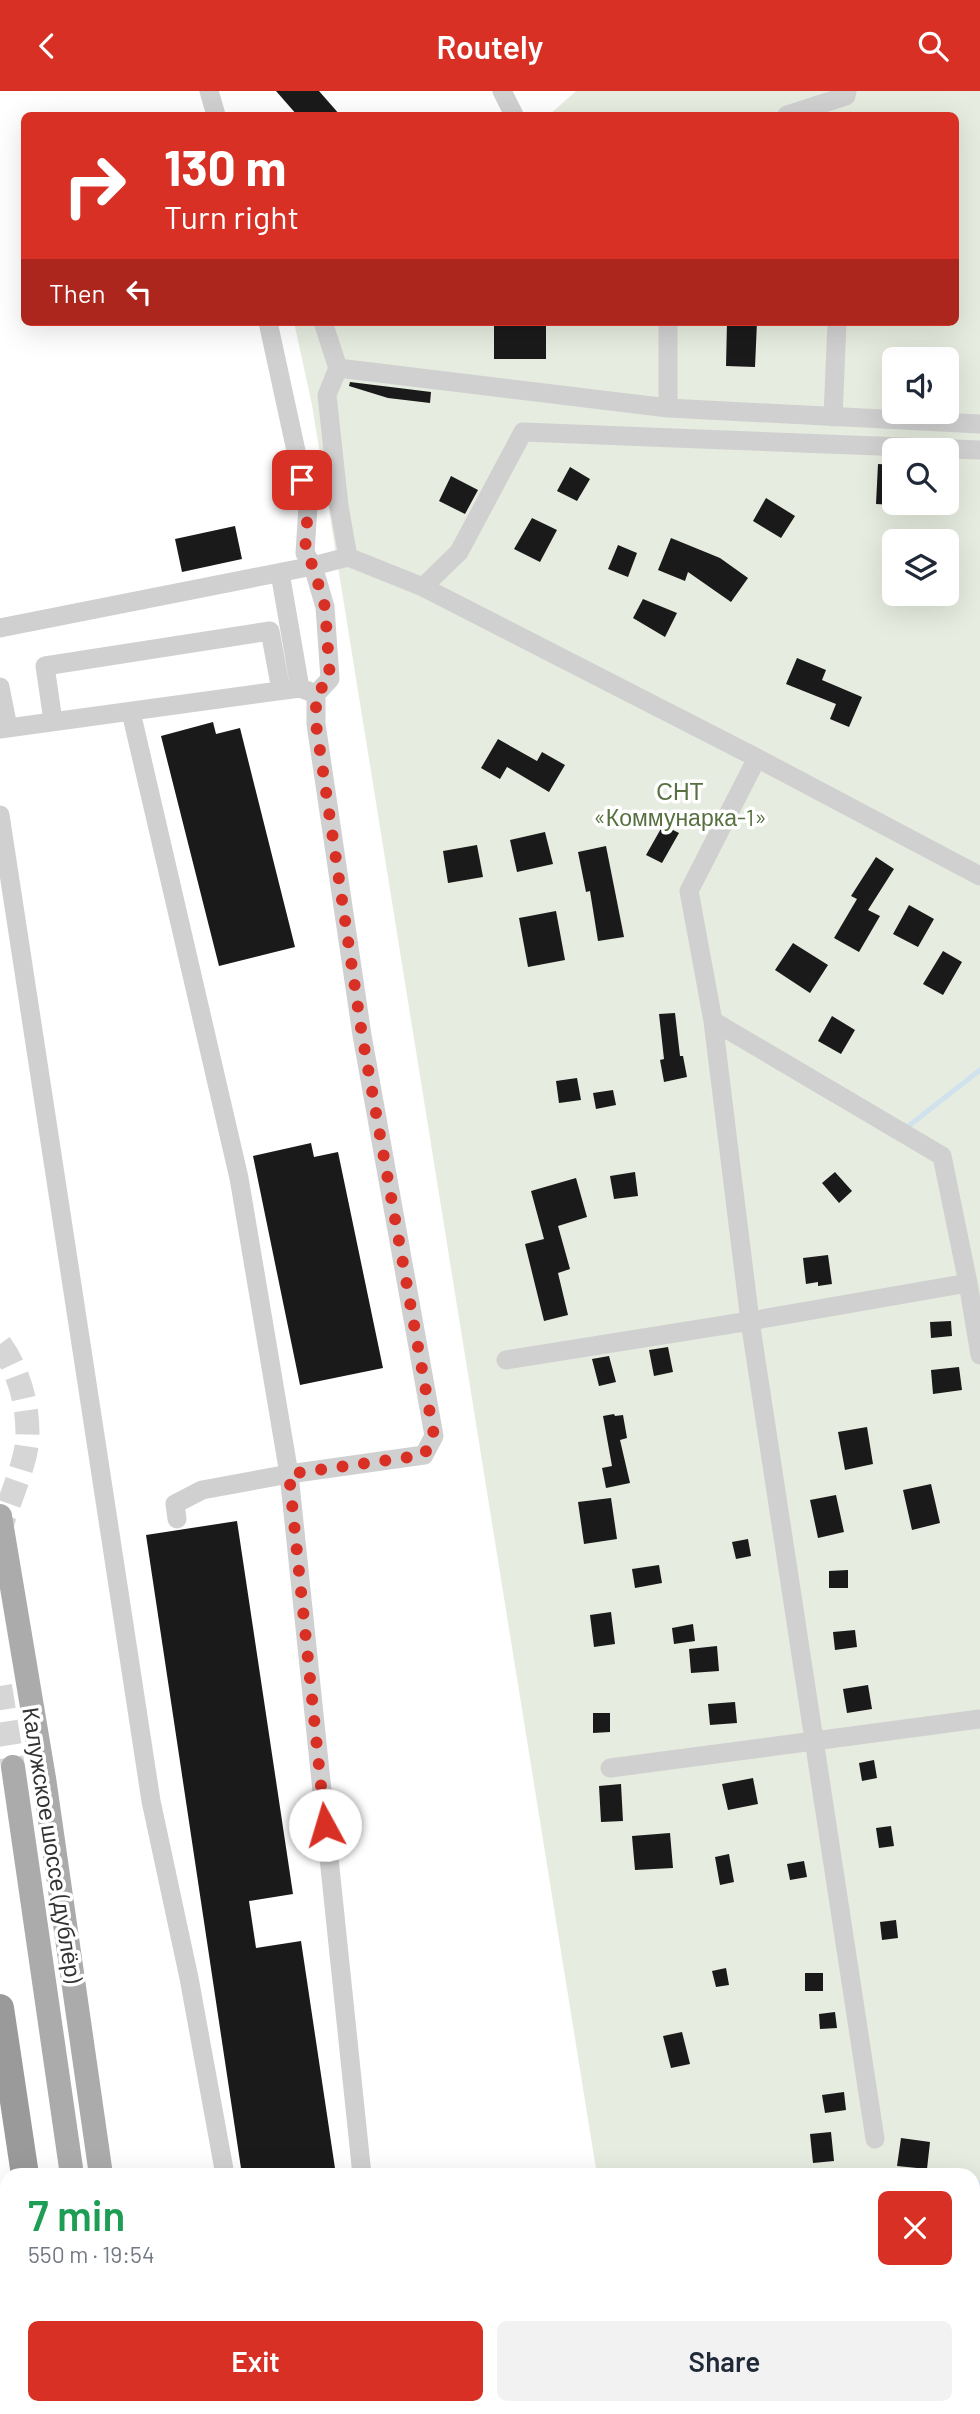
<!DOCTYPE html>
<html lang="en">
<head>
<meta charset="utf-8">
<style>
  :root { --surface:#fff; --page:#f2f2f3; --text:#1f2937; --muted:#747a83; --accent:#d93025 }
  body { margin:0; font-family:Barlow,sans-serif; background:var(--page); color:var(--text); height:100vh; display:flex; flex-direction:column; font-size:26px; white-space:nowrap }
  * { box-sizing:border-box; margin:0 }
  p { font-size:23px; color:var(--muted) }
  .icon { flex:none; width:38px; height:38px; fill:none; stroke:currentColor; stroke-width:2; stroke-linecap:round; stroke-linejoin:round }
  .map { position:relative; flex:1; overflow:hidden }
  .panel { position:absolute; left:0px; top:2077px; width:980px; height:247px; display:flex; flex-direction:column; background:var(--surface); border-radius:21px 21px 0 0; box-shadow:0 7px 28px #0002 }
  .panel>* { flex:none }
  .top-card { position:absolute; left:21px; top:21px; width:938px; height:214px; border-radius:10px; box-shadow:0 7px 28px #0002; background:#d93025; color:#fff; overflow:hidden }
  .tools { position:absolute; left:882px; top:256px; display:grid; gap:14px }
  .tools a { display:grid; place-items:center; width:77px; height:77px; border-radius:10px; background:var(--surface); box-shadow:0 7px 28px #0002; font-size:35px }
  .pin { position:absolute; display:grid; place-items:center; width:60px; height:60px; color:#fff; margin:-30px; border-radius:14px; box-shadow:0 4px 10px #0006 }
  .me { position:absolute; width:77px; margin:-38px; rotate:354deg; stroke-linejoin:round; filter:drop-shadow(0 0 5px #0008) }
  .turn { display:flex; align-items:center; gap:24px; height:147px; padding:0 28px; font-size:32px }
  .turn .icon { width:91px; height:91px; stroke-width:2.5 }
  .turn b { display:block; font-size:49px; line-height:60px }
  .then { display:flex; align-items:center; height:66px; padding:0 28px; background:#0003; gap:14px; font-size:26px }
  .round { display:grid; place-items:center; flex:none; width:74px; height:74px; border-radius:10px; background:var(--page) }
  .headline { display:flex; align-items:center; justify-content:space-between; height:119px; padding:0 28px }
  h1 { font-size:42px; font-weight:600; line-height:52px; color:#1e9e55 }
  .action { display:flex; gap:14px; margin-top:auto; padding:14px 28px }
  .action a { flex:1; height:80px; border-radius:10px; background:var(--accent); color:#fff; font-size:28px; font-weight:600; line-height:80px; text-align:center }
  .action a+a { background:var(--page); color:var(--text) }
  header { display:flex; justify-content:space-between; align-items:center; height:91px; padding:0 28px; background:var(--accent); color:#fff; font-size:32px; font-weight:600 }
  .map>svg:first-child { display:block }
  .green { fill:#e6ecdf; fill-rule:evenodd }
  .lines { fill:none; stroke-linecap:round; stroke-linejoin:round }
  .stream { stroke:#cfe2ee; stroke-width:5 }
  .building { fill:#1a1a1a }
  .major-tunnel { stroke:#d6d6d6; stroke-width:24; stroke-dasharray:24 12; stroke-linecap:butt }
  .minor { stroke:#d0d0d0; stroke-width:19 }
  .major { stroke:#ababab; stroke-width:24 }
  .highway { stroke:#9a9a9a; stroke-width:28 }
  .route { stroke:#d93025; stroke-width:12; stroke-dasharray:0 21.6 }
  .labels { text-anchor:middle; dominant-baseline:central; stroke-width:7; stroke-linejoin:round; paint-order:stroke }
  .park-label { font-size:23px; fill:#56703f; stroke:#fff }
  .street-label { font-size:23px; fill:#333; stroke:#fff }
</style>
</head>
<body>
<header><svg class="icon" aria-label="back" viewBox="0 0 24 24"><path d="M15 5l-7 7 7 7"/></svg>Routely<svg class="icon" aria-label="search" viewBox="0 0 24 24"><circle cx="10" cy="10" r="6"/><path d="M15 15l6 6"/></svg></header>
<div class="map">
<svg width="980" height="2323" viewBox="0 0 980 2323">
  <rect width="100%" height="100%" fill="#fff"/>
  <path class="green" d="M 576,0 L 980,0 L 980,2323 L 800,2323 L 799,2317 L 973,2317 L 973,2084 L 597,2084 L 312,314 L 294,231 L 956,231 L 956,24 L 549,24 ZM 894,268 L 947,268 L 947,320 L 894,320 ZM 894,359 L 947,359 L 947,411 L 894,411 ZM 894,450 L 947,450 L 947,502 L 894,502 Z"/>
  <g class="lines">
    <path class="stream" d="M 906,1037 L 980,979
      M 973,2094 L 980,2092"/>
  </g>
  <path class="building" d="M 276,0 L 319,0 L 340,24 L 297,24 Z
    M 494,231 L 546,231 L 546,268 L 494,268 Z
    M 727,231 L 757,231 L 755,276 L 726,275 Z
    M 350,291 L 431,301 L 430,312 L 388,307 L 349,295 Z
    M 878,373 L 894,374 L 894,414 L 876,413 Z
    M 570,376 L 590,388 L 577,410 L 557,400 Z
    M 451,385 L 478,399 L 465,423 L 439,410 Z
    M 766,407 L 795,425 L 781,447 L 753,430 Z
    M 532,427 L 557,439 L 540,471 L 514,458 Z
    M 235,435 L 242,468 L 182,481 L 175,448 Z
    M 671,447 L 720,467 L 748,487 L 731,511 L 688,481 L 685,490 L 658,479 Z
    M 618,454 L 637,462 L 628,486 L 608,478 Z
    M 643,508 L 677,522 L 665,546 L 633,527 Z
    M 797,567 L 826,579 L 822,589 L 862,606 L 849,636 L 830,628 L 836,613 L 786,593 Z
    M 213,631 L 216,643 L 240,637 L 295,856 L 219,875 L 161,645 Z
    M 498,648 L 537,670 L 542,661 L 565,674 L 549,701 L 507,676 L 500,688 L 481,677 Z
    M 663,734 L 679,742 L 662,772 L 646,764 Z
    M 545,741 L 553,773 L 517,781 L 510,749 Z
    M 477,754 L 483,786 L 448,792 L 443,760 Z
    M 606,755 L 624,846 L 598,850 L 590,800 L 586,801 L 578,761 Z
    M 876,766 L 894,778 L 868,819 L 880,825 L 859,861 L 834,847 L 857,808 L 851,805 Z
    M 909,814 L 934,828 L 918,856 L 893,843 Z
    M 556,820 L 565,869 L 528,876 L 519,827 Z
    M 793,852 L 828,874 L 810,902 L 775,879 Z
    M 943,860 L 962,871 L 943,904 L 923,893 Z
    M 675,922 L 680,965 L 683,965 L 687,986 L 664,991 L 660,969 L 664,968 L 659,923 Z
    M 832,925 L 855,939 L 841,963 L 818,950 Z
    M 577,987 L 581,1009 L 559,1012 L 556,990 Z
    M 613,999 L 616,1014 L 596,1018 L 593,1002 Z
    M 311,1052 L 314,1066 L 338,1061 L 383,1277 L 300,1294 L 253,1065 Z
    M 635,1081 L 638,1105 L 614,1108 L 610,1085 Z
    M 835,1081 L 852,1100 L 839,1112 L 822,1092 Z
    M 576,1087 L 587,1126 L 558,1135 L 570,1178 L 558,1182 L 568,1224 L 544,1230 L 525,1153 L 544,1148 L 531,1100 Z
    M 828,1164 L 832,1193 L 818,1195 L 818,1191 L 806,1193 L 803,1167 Z
    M 951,1230 L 952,1245 L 931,1247 L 930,1231 Z
    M 668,1256 L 673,1281 L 654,1285 L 649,1259 Z
    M 609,1265 L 616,1291 L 599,1295 L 592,1268 Z
    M 959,1276 L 962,1299 L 933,1303 L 931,1279 Z
    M 614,1323 L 615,1325 L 623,1324 L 627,1347 L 620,1349 L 630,1392 L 606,1397 L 602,1377 L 612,1375 L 603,1325 Z
    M 867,1336 L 873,1373 L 845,1379 L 838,1341 Z
    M 931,1393 L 940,1432 L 912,1439 L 903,1399 Z
    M 836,1404 L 844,1441 L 818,1447 L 810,1409 Z
    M 611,1407 L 617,1448 L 584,1453 L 578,1411 Z
    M 237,1430 L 293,1803 L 249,1810 L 256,1857 L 301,1850 L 336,2084 L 242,2084 L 146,1444 Z
    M 748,1448 L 751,1465 L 736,1468 L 732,1451 Z
    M 659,1474 L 662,1492 L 635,1497 L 632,1478 Z
    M 848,1479 L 848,1497 L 829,1497 L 829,1480 Z
    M 611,1521 L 615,1553 L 594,1556 L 590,1524 Z
    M 693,1533 L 695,1550 L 674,1553 L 672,1537 Z
    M 855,1539 L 857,1556 L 835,1559 L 833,1541 Z
    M 717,1555 L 719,1580 L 691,1582 L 689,1558 Z
    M 868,1594 L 872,1618 L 847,1622 L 843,1598 Z
    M 735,1611 L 737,1632 L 710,1634 L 708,1613 Z
    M 593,1622 L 610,1622 L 610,1641 L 593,1642 Z
    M 874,1669 L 877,1687 L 862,1690 L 859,1672 Z
    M 753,1687 L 758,1713 L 728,1719 L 722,1693 Z
    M 621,1693 L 623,1730 L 601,1731 L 599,1695 Z
    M 891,1735 L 894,1755 L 879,1757 L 876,1737 Z
    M 670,1742 L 673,1777 L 635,1779 L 632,1745 Z
    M 729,1763 L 734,1791 L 720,1794 L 715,1766 Z
    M 804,1770 L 807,1786 L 790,1789 L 787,1773 Z
    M 896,1829 L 898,1847 L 882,1849 L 880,1831 Z
    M 726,1877 L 729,1894 L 716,1896 L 712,1880 Z
    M 805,1882 L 823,1882 L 823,1900 L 805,1900 Z
    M 835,1921 L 837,1937 L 820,1938 L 819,1923 Z
    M 682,1941 L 690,1973 L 671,1977 L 663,1945 Z
    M 844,2001 L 846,2019 L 825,2022 L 822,2004 Z
    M 831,2041 L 834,2070 L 813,2072 L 810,2043 Z
    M 901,2047 L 930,2051 L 927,2078 L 897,2075 Z"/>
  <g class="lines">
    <path class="major-tunnel" d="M 0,1253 C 19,1279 30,1319 27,1352 C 24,1378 7,1414 0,1440
      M 0,1595 L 13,1676"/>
    <path class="minor" d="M 209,0 L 216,24
      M 502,0 L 514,24
      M 787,24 L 846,5 L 847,0
      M 268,231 L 308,415 L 305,462 L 313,475 L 325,516 L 330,588 L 316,603
      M 323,231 L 338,277
      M 668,317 L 668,231
      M 833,326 L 837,231
      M 348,466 L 339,415 L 327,304 L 338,277 L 668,317 L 980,333
      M 280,482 L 300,597
      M 423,496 L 459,461 L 523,341 L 980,359
      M 0,537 L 313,475 L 348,466 L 423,496 L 757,667 L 980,785
      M 0,596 L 8,636
      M 131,621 L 239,1087 L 289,1383 L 362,2084
      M 53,630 L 45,575 L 270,540 L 281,599
      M 0,638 L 300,597 L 316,603 L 316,633 L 362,944 L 434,1345 L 424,1364 L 289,1383 L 202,1399 L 175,1413 L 177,1428
      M 757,667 L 689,800 L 713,930 L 750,1230 L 875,2048
      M 0,724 L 151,1710 L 189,1887 L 225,2084
      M 713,930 L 942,1065 L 968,1192 L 980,1264
      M 506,1269 L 750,1230 L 968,1192
      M 610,1677 L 980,1628
      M 609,2317 L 610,2323"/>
    <path class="major" d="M 0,1425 L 44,1687 L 101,2084
      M 13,1676 L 72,2084
      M 106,2317 L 107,2323
      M 135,2317 L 136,2323"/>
    <path class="highway" d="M 0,1917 L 25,2084
      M 0,2304 L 3,2323
      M 59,2317 L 60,2323"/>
  </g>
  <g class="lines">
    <path class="route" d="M 302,389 L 308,415 L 305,462 L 313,475 L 325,516 L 330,588 L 316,603 L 316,633 L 362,944 L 434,1345 L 424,1364 L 289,1383 L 325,1734"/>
  </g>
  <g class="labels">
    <g class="park-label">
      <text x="680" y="700">СНТ<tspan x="680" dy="26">«Коммунарка-1»</tspan></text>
    </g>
    <g class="street-label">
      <text transform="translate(53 1754) rotate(81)">Калужское шоссе (дублёр)</text>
    </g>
  </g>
</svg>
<div class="tools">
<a><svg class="icon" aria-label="sound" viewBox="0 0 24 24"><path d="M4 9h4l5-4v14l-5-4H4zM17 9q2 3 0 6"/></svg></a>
<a><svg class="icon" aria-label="search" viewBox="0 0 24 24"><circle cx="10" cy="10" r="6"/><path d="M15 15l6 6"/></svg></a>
<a><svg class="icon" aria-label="layers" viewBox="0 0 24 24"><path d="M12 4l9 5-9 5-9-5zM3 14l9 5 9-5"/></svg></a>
</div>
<div class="pin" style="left:302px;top:389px;background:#d93025"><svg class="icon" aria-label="arrive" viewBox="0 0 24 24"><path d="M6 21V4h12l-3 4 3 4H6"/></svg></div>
<svg class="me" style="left:325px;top:1734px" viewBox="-20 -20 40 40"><circle r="19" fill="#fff"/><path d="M0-13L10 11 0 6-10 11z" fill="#d93025"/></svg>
<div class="top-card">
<div class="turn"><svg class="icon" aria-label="right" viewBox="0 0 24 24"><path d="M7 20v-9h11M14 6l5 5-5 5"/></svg><div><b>130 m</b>Turn right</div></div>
<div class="then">Then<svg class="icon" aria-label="left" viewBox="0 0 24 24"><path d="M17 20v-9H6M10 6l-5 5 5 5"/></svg></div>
</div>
<section class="panel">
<div class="headline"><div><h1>7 min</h1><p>550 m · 19:54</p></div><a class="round" style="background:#d93025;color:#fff"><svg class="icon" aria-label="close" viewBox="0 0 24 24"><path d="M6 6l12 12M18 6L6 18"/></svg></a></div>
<div class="action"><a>Exit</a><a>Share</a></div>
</section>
</div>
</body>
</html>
